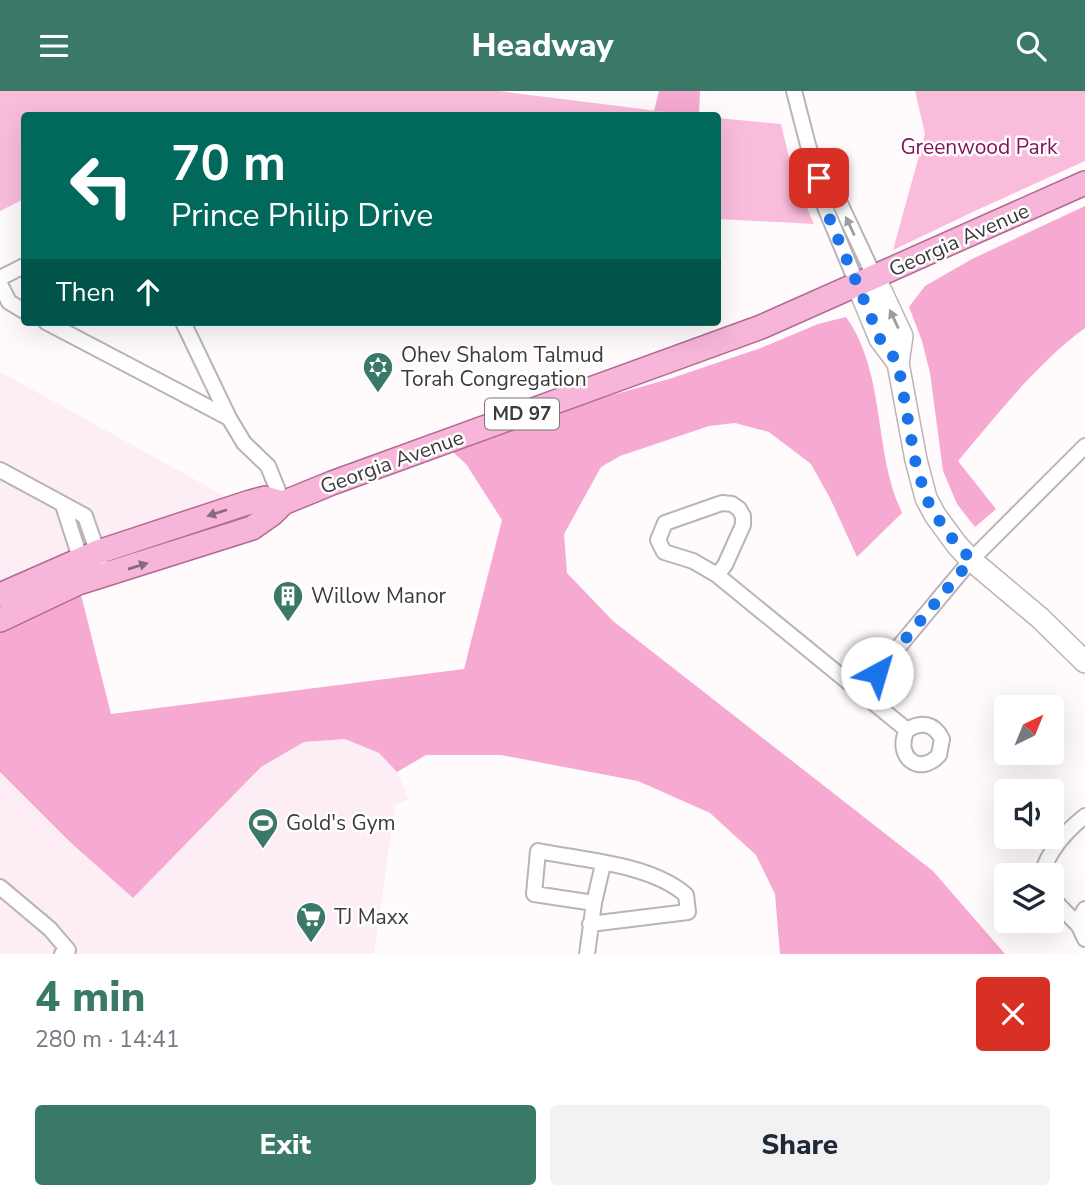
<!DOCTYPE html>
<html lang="en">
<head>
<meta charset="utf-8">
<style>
  :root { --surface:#fff; --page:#f2f2f3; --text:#1f2937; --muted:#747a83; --accent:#3a7967 }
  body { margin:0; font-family:"Nunito Sans",sans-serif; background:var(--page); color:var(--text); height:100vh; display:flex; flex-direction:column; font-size:26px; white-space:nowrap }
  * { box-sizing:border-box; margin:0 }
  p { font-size:23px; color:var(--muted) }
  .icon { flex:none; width:38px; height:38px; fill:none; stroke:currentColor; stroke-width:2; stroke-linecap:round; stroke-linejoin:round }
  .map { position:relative; height:863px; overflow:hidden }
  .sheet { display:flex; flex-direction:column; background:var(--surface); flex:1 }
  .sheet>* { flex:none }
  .top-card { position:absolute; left:21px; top:21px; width:700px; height:214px; border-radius:7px; box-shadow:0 7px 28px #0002; background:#00695c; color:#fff; overflow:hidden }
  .needle { width:46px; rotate:43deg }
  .controls { position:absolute; left:994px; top:604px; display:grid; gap:14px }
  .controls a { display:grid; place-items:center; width:70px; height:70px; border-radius:7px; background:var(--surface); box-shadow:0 7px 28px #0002; font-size:35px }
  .pin { position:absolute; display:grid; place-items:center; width:60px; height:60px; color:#fff; margin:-30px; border-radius:14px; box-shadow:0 4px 10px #0006 }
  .me { position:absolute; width:77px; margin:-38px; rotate:39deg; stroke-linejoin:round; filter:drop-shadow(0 0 5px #0008) }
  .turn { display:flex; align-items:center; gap:24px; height:147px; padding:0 35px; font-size:32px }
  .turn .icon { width:91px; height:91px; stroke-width:2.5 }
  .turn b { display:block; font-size:49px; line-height:60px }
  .then { display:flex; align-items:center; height:66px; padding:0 35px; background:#0003; gap:14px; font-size:26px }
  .round { display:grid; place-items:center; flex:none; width:74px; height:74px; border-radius:7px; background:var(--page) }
  .head { display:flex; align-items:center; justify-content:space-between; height:119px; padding:0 35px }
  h1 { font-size:42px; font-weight:800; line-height:52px; color:var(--accent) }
  .action { display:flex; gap:14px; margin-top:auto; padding:14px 35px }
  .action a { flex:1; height:80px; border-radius:7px; background:var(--accent); color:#fff; font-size:28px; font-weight:800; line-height:80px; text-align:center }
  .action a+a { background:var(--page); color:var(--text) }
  header { display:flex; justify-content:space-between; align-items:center; height:91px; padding:0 35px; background:var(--accent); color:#fff; font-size:32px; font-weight:800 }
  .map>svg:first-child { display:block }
  .built { fill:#fdedf5 }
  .green { fill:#fabcdb }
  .forest { fill:#f6a9d1 }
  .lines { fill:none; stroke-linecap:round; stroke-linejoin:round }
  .street-casing { stroke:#bbb3b7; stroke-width:18 }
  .secondary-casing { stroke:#bbb3b7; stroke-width:24 }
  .primary-casing { stroke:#b16a91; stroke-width:26 }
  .street { stroke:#fff; stroke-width:14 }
  .secondary { stroke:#fff; stroke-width:21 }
  .primary { stroke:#f6b5d9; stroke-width:23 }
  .oneway { fill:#9e9c9d }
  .oneway2 { fill:#876b7a }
  .route { stroke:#1a73e8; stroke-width:12; stroke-dasharray:0 21.6 }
  .labels { text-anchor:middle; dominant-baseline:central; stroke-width:5; stroke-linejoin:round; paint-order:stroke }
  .shield { fill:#fff; stroke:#777576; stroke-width:2 }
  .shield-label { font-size:19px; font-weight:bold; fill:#3d3a3b }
  .park-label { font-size:21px; fill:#84155c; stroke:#fff }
  .street-label { font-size:21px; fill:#3d3a3b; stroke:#fff }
  .poi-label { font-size:21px; fill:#3d3a3b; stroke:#fff; text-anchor:start }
</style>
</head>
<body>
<header><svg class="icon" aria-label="menu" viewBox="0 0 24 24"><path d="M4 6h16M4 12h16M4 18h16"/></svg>Headway<svg class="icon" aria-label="search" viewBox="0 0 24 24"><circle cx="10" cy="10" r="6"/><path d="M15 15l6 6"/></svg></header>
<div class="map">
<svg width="1085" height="863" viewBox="0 0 1085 863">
  <rect width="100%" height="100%" fill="#fffafc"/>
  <path class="built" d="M 0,281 L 232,409 L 0,504 Z
    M 345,648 L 379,662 L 397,681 L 408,708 L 395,714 L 374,863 L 0,863 L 0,681 L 70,751 L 133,807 L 261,676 L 304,651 Z"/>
  <path class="green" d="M 0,0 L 499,0 L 690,24 L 24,24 L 24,108 L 0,120 Z
    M 915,0 L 1085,0 L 1085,70 L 977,119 L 893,159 L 925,43 Z
    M 718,27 L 781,33 L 794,87 L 814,133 L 718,128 Z"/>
  <path class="forest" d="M 659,0 L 700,0 L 699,24 L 654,20 Z
    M 1085,115 L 1085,237 C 1036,273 997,324 958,370 L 996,418 L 975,436 L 957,413 L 943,380 L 930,282 L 922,250 L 909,216 L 925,195 L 972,168 Z
    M 846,226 C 880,273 876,338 891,392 C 893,402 898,412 902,422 L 857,466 L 830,407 L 811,373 L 769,341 L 735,332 L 709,335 L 620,365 L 601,376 L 564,443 L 567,482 L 613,530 L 933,780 L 1005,863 L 780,863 L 775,803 L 756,764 L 710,722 L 638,690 L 501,664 L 426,664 L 397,681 L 379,662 L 345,648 L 304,651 L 261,676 L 133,807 L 70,751 L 0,681 L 0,530 L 78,492 L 111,623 L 464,578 L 502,429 L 466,373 L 443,352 L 669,288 L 761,257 L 818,233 Z"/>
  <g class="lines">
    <g class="street-casing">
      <path id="street" d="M 794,0 L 808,54 L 819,87 L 825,116 L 858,195
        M 820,88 L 838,108 L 875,187
        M 0,187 L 24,175
        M 0,193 L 9,211 L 24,220
        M 46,231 L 229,327
        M 183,231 L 229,327 L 244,352 L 268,375 L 283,412
        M 0,379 L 85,425 L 100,468
        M 63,414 L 83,476
        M 717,484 L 693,470 L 664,461 L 658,449 L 665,432 L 722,412 L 732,413 L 739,418 L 743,425 L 743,434 L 725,474 L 717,484 L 907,639 C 894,665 919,686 939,664 L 942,648 C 934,632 921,630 907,639
        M 861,601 L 971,469 L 1085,355
        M 1042,784 C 1047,761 1067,739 1085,725
        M 0,796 L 50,838 L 68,859 L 62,863
        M 1052,807 L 1079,835 L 1085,848
        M 590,833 L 688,821 L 686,804 C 651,773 583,769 538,760 L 534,803 L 594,812
        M 1079,835 L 1080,826 L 1085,818
        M 587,863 L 594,812 L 603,773"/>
    </g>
    <g class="secondary-casing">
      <path id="secondary" d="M 875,187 L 902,245 L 898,272 L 916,369 L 926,407 L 935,424 L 957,454 L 971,469 L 1040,527 L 1085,571
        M 858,195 L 880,248 L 898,272"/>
    </g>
    <g class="primary-casing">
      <path id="primary" d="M 0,504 L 98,461 L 250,411 L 265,407 L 283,412
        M 0,529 L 78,492 L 252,437 L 272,423 L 283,412 L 332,392 L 761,236 L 1085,92"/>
    </g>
    <use href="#street" class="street"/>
    <use href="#secondary" class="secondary"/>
    <use href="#primary" class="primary"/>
  </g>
  <defs><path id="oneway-solid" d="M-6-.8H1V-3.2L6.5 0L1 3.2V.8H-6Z" transform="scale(1.75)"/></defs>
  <g class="oneway">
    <use href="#oneway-solid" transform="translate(850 135) rotate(-115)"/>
    <use href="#oneway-solid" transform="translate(894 228) rotate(-115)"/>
  </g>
  <g class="oneway2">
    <use href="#oneway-solid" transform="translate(217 422) rotate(162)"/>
    <use href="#oneway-solid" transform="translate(138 475) rotate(-17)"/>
  </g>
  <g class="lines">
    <path class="route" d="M 819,87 L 825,117 L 869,221 L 880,248 L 898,272 L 915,369 L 926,407 L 945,439 L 971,469 L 877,582"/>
  </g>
  <defs>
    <g id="synagogue-pin" transform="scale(1.575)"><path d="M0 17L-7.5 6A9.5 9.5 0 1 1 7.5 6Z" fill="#3a7967" stroke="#fff"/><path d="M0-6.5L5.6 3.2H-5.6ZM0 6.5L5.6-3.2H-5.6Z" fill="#fff"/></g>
    <g id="building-pin" transform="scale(1.575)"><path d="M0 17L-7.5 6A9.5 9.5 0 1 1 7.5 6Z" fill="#3a7967" stroke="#fff"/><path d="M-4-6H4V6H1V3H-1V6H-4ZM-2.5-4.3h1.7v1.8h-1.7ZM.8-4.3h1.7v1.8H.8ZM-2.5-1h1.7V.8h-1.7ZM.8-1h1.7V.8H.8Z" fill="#fff"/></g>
    <g id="stadium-pin" transform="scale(1.575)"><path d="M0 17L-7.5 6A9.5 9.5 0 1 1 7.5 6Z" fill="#3a7967" stroke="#fff"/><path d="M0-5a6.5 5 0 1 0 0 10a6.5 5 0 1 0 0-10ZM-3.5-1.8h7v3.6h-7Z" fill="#fff"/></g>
    <g id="supermarket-pin" transform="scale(1.575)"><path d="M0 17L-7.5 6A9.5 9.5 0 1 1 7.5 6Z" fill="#3a7967" stroke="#fff"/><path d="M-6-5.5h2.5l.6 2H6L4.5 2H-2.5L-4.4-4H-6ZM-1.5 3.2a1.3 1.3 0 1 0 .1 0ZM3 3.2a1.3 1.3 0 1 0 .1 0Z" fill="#fff"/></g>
  </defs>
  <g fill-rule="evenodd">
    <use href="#synagogue-pin" x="378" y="276"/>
    <use href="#building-pin" x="288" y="505"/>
    <use href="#stadium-pin" x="263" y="732"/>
    <use href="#supermarket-pin" x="311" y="826"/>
  </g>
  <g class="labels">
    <rect class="shield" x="485" y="307.5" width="74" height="31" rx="5"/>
    <g class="shield-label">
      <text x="522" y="323">MD 97</text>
    </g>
    <g class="park-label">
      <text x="979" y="56">Greenwood Park</text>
    </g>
    <g class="street-label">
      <text transform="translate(959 149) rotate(-24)">Georgia Avenue</text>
      <text transform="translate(392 371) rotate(-20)">Georgia Avenue</text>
    </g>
    <g class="poi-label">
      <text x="401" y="264">Ohev Shalom Talmud<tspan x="401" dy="24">Torah Congregation</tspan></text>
      <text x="311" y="505">Willow Manor</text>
      <text x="286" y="732">Gold's Gym</text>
      <text x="334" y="826">TJ Maxx</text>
    </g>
  </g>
</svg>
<div class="controls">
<a><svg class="needle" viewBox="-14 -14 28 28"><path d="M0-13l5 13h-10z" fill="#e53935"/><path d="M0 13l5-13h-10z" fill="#747a83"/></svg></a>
<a><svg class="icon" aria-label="sound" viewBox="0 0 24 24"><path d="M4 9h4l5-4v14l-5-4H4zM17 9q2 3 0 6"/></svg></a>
<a><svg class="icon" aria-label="layers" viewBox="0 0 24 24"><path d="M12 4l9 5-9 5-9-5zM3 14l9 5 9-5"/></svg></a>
</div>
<div class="pin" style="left:819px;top:87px;background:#d93025"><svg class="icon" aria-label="arrive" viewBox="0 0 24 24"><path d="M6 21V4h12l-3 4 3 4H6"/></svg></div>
<svg class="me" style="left:877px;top:582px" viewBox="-20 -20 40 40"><circle r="19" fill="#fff"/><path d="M0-13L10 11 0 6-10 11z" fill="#1a73e8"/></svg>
<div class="top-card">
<div class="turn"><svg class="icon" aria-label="left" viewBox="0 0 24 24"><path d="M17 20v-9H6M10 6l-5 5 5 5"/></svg><div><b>70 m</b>Prince Philip Drive</div></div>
<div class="then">Then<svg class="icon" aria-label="ahead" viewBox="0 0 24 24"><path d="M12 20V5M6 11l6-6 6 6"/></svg></div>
</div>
</div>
<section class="sheet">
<div class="head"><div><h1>4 min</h1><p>280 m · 14:41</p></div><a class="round" style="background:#d93025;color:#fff"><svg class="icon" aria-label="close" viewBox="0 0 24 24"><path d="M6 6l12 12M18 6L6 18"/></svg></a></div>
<div class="action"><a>Exit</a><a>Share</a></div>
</section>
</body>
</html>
